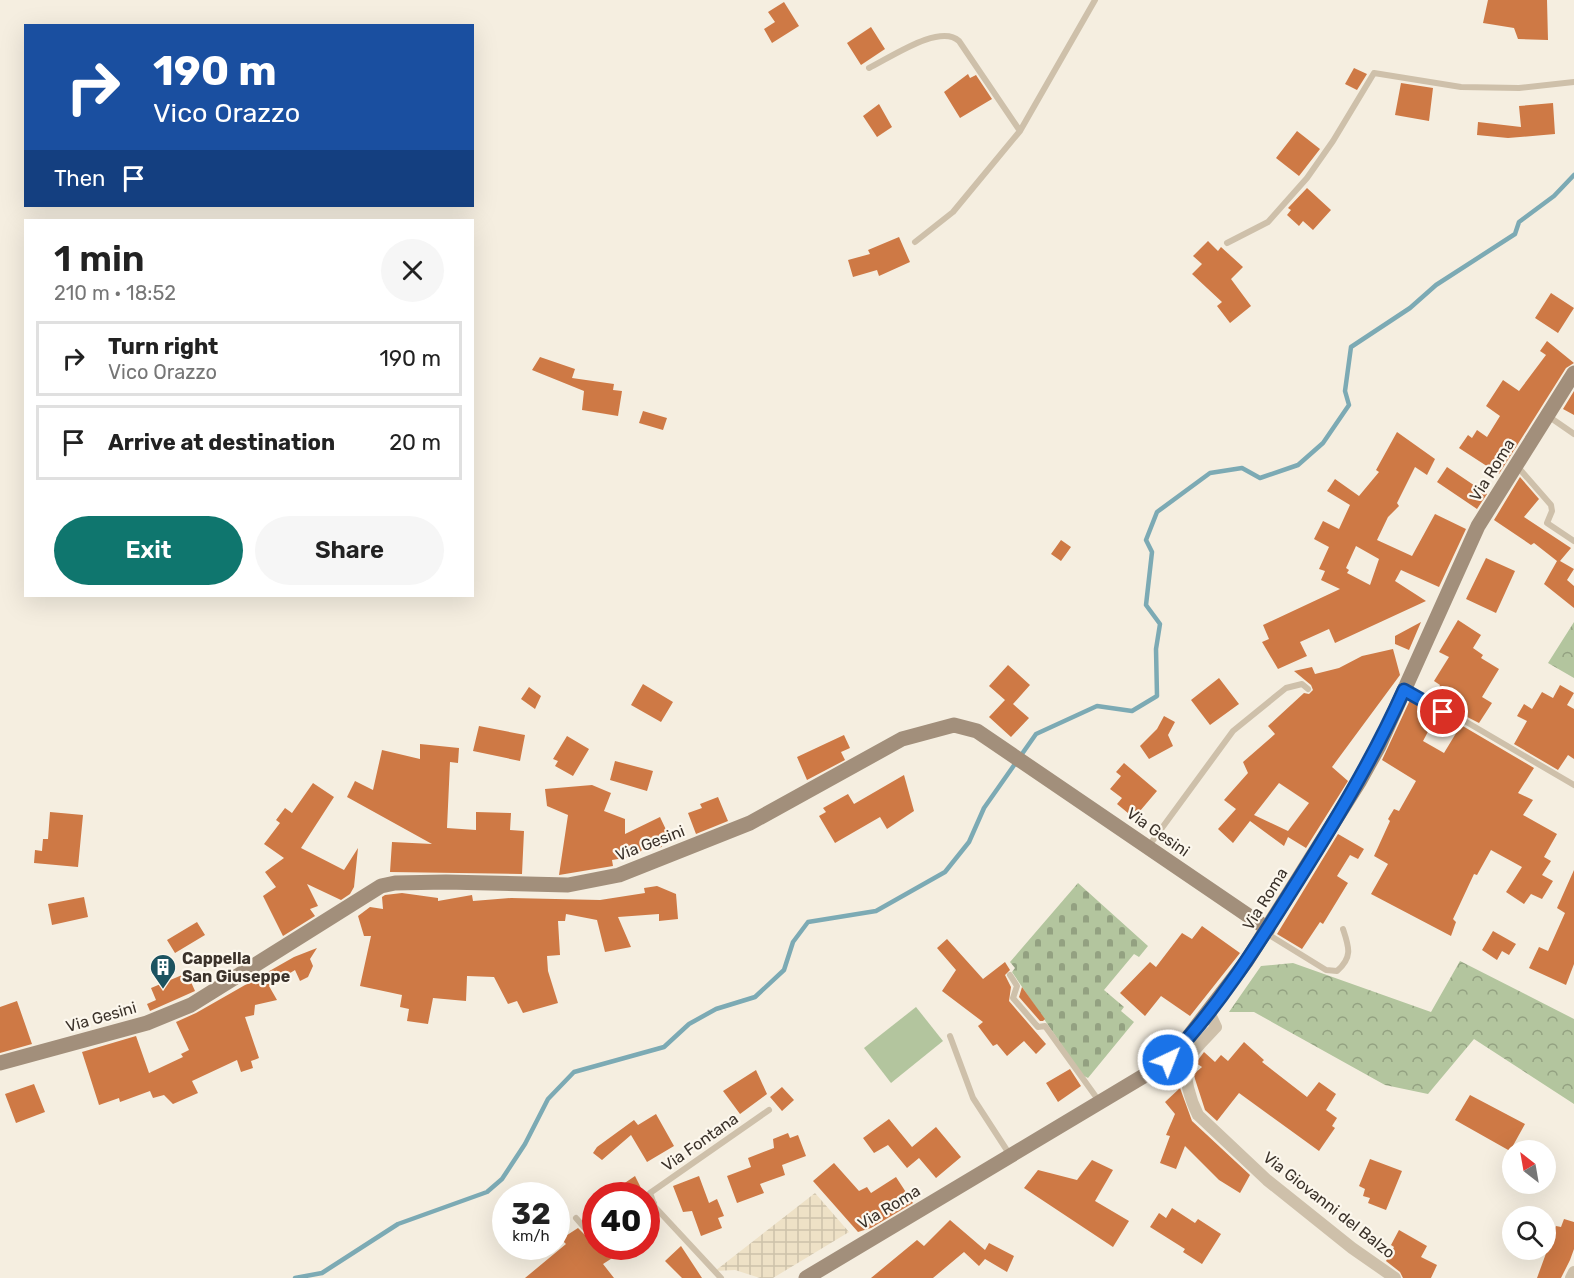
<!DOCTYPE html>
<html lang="en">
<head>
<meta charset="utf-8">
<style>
  :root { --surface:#fff; --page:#f6f6f6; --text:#222; --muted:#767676; --line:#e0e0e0; --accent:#0f766e }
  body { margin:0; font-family:Rubik,sans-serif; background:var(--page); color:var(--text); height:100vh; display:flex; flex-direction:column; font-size:22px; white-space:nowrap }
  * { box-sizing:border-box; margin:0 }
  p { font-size:20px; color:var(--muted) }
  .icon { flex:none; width:33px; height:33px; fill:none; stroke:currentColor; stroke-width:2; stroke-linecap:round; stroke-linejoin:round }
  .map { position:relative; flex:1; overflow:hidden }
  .panel { position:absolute; left:24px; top:219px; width:450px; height:378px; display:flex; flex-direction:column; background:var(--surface); border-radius:0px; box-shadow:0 6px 24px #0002 }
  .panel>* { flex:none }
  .guide { position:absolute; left:24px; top:24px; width:450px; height:183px; border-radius:0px; box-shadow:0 6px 24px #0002; background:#1a4fa0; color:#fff; overflow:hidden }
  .needle { width:39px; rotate:329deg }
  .fabs { position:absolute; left:1502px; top:1140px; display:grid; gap:12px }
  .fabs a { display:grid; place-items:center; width:54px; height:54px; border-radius:50%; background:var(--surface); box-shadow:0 6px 24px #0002; font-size:30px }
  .speed { position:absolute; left:492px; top:1182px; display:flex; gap:12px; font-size:30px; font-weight:700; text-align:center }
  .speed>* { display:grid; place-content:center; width:78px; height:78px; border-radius:50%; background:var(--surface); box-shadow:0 6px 24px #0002; line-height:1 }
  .speed small { font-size:15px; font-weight:400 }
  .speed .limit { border:9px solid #d22; background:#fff; color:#111 }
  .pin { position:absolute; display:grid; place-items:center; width:51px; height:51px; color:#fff; margin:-26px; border:3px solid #fff; border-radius:50%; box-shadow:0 2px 6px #0007 }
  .me { position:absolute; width:66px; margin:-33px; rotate:43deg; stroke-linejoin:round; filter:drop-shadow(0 0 4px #0008) }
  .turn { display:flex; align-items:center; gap:21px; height:126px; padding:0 30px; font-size:27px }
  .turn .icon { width:78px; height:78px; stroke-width:2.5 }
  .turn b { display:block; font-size:42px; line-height:51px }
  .then { display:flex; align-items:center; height:57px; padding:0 30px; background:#0003; gap:12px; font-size:22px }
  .round { display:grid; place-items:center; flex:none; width:63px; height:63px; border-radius:32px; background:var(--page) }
  .headline { display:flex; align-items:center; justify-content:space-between; height:102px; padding:0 30px }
  h1 { font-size:36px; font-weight:600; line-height:45px }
  .primary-button { display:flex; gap:12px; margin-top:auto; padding:12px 30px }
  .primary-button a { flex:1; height:69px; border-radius:36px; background:var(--accent); color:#fff; font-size:24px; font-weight:600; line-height:69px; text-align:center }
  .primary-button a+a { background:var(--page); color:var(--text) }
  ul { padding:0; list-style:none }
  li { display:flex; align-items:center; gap:18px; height:75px; margin:0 12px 9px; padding:0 18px; border:3px solid var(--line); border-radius:0px }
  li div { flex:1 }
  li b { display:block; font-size:22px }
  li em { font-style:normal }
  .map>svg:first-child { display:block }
  .forest { fill:url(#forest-crowns) }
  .cemetery { fill:url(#cemetery-stones) }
  .pitch { fill:#b3c59e }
  .plaza { fill:url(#plaza-grid) }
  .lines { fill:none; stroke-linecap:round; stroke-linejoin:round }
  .stream { stroke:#7caab4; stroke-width:4.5 }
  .building { fill:#ce7945; fill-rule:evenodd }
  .lane { stroke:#cec0aa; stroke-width:6 }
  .street { stroke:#cec0aa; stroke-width:12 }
  .secondary { stroke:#a28f7b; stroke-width:15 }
  .route-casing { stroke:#114b97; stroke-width:15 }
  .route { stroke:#1a73e8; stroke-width:10 }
  .labels { text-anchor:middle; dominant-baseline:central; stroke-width:4.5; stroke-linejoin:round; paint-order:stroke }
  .street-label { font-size:16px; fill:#3b322a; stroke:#fcf7ed }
  .poi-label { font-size:16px; font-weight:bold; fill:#3b322a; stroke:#fcf7ed; text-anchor:start }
</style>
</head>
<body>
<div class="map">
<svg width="1574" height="1278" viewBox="0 0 1574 1278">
  <defs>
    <pattern id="forest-crowns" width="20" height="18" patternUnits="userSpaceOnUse" patternTransform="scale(1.5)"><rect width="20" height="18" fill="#b3c59e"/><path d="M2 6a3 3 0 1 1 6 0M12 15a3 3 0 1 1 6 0" fill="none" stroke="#93a181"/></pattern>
    <pattern id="cemetery-stones" width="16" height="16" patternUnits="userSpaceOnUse" patternTransform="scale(1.5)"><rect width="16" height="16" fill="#b3c59e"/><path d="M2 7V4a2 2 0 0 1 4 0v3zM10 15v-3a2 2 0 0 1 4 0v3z" fill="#93a181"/></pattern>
    <pattern id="plaza-grid" width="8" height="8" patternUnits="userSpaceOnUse" patternTransform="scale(1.5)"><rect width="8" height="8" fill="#eee1c6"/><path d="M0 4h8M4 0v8" fill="none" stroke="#cdc2aa"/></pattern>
  </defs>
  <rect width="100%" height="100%" fill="#f5eee0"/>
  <path class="forest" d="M 1574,622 L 1574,678 L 1548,663 Z
    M 1460,961 L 1574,1019 L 1574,1104 L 1474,1039 L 1428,1094 L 1385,1085 L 1254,1012 L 1229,1012 L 1261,966 L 1293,963 L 1431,1012 Z"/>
  <path class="cemetery" d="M 1078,883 L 1148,946 L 1139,957 L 1134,954 L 1104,990 L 1124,1007 L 1121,1011 L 1134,1022 L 1088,1078 L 1082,1075 L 1012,972 L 1015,968 L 1010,962 Z"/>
  <path class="pitch" d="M 916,1007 L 943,1041 L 891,1083 L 864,1048 Z"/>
  <path class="plaza" d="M 815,1193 L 849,1232 L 773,1278 L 760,1278 L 735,1270 L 715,1271 Z"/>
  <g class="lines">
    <path class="stream" d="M 295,1278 L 322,1273 L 398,1224 L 487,1192 L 502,1179 L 525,1144 L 548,1099 L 574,1072 L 664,1047 L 689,1024 L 716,1009 L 755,997 L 784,970 L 793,942 L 808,922 L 876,911 L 945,872 L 969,842 L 984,808 L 1036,734 L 1097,706 L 1132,711 L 1157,696 L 1156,649 L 1160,624 L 1146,605 L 1152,552 L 1146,540 L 1157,512 L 1210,473 L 1242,468 L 1260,478 L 1298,465 L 1323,443 L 1349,405 L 1345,391 L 1351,347 L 1410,308 L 1436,285 L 1515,234 L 1519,222 L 1554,196 L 1574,175"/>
  </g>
  <path class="building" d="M 1488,0 L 1547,0 L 1548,40 L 1518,39 L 1514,28 L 1483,23 Z
    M 784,2 L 799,26 L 772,43 L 764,29 L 775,22 L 768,12 Z
    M 871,27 L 885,49 L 861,65 L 847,43 Z
    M 1354,68 L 1367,74 L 1357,90 L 1345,84 Z
    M 968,74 L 970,78 L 976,75 L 992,99 L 960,118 L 944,92 Z
    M 1401,83 L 1433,88 L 1429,121 L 1395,115 Z
    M 1553,103 L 1555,134 L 1508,138 L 1477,135 L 1478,122 L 1521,127 L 1519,106 Z
    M 879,104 L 892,127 L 877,137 L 863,116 Z
    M 1297,131 L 1320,149 L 1299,176 L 1276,158 Z
    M 1307,188 L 1331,210 L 1313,230 L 1303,221 L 1299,226 L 1287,215 L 1291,210 L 1288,208 Z
    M 899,237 L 910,262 L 879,276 L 877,270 L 853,277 L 848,260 L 870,254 L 868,250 Z
    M 1208,241 L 1218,251 L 1221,247 L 1243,267 L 1231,279 L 1251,306 L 1230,323 L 1217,306 L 1222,302 L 1192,274 L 1202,264 L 1193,256 Z
    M 1551,293 L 1574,308 L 1558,333 L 1535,318 Z
    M 1547,341 L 1574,363 L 1566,368 L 1499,474 L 1459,448 L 1468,435 L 1472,438 L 1477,430 L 1487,437 L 1500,416 L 1486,406 L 1503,380 L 1519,391 L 1546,355 L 1540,351 Z
    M 540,357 L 575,369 L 572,378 L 614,384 L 613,390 L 622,391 L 618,416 L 582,410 L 584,391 L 532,370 Z
    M 1574,391 L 1574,415 L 1563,409 Z
    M 643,411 L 667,418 L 663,430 L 639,423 Z
    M 1397,432 L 1435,459 L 1427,475 L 1415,467 L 1397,503 L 1399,506 L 1388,517 L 1377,540 L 1412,556 L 1435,514 L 1466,529 L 1439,587 L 1401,570 L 1395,581 L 1426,601 L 1335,643 L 1329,629 L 1300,642 L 1307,656 L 1278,669 L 1262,642 L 1269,639 L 1263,625 L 1340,589 L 1321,580 L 1325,571 L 1319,569 L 1329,547 L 1314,539 L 1323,521 L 1339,529 L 1350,505 L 1327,491 L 1335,479 L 1359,496 L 1379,472 L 1376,470 ZM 1356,546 L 1379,559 L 1370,585 L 1347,573 L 1349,570 L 1346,568 Z
    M 1447,467 L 1487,494 L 1477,509 L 1437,482 Z
    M 1520,477 L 1539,499 L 1524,517 L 1571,548 L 1560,561 L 1574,569 L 1567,580 L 1574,586 L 1574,608 L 1544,584 L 1557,561 L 1534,543 L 1531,545 L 1494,520 Z
    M 1061,540 L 1071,547 L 1061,561 L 1051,554 Z
    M 1486,558 L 1515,571 L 1496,613 L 1466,599 Z
    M 1458,620 L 1481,635 L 1473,648 L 1483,655 L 1481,658 L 1499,669 L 1482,697 L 1492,703 L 1479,723 L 1434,700 L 1440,685 L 1434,681 L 1449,657 L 1439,652 Z
    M 1421,622 L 1409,650 L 1395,644 L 1395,636 Z
    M 1393,649 L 1400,675 L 1332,767 L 1348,781 L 1306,848 L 1288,837 L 1284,846 L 1250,821 L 1233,843 L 1218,829 L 1236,809 L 1224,800 L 1248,773 L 1243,762 L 1275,734 L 1268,726 L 1304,693 L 1309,694 L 1313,690 L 1311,685 L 1294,671 L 1312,667 L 1315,674 L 1339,668 L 1362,656 ZM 1279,783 L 1309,803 L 1288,831 L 1254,815 Z
    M 1008,665 L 1030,685 L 1013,704 L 1029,718 L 1011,737 L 989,717 L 1005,700 L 989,686 Z
    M 1219,678 L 1239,704 L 1210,725 L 1191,700 Z
    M 643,684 L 673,702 L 661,722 L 631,705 Z
    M 1560,685 L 1574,693 L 1567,705 L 1574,709 L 1574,759 L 1568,755 L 1558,770 L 1514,744 L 1527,721 L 1517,716 L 1524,704 L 1532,709 L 1542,692 L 1553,698 Z
    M 529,687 L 541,696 L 535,709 L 521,699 Z
    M 1410,700 L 1438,713 L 1423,741 L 1444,753 L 1461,725 L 1534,768 L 1518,793 L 1533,800 L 1523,815 L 1557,834 L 1544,857 L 1551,861 L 1542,875 L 1553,881 L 1542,899 L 1531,894 L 1524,904 L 1506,892 L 1522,867 L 1491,850 L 1477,875 L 1474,874 L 1453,919 L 1456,922 L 1451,936 L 1371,894 L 1388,864 L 1374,856 L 1390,821 L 1388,819 L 1394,809 L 1399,811 L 1416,781 L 1382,760 Z
    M 1164,716 L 1175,722 L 1168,735 L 1173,746 L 1149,759 L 1140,746 L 1157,729 Z
    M 479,726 L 525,735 L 520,761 L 473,751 Z
    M 844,735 L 850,748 L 841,752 L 845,760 L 807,780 L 797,757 Z
    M 567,736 L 589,749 L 573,776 L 555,766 L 558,761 L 553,759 Z
    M 420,744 L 459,748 L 458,763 L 450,762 L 447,828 L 476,830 L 476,812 L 511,813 L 510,830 L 524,831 L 522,874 L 390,872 L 392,842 L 432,844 L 347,797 L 355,781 L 373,790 L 382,750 L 420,759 Z
    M 615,761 L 653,771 L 647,791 L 610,780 Z
    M 1124,763 L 1157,791 L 1134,818 L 1117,804 L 1122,798 L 1110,789 L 1121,776 L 1116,772 Z
    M 904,775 L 914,811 L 887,829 L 880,817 L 835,843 L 819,816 L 826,812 L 823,808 L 848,794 L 854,804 Z
    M 313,783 L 334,797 L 301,848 L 344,870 L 358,848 L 354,887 L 350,894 L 341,900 L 307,884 L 318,906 L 310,909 L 315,916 L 283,936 L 263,896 L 276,887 L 265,872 L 284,858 L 264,844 L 280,823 L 276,820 L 285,808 L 292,813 Z
    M 592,785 L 611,793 L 604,811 L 625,819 L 625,834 L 660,817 L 669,836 L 659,841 L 662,847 L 642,850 L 636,856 L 612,860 L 613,866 L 559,875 L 568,815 L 547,806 L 545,789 Z
    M 718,797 L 728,821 L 696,834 L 688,813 L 702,808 L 700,804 Z
    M 50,812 L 83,815 L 78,867 L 34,863 L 35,850 L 42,851 L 43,839 L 48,839 Z
    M 1338,834 L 1364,849 L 1358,859 L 1350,855 L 1337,876 L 1348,883 L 1323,924 L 1320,922 L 1302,949 L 1277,934 Z
    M 1574,870 L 1574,964 L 1566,985 L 1529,968 L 1539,947 L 1548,951 L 1565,913 L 1557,908 Z
    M 657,886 L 676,894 L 678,919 L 659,921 L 659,914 L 618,917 L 631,947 L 605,952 L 597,920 L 566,914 L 565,921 L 558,921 L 560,955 L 547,956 L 548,971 L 558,1003 L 523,1013 L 517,1001 L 508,1004 L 494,977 L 467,976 L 466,1001 L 433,998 L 428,1024 L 407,1021 L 409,1009 L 400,1007 L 402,995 L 360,986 L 371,936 L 364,936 L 358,916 L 370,907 L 383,909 L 382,897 L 385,895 L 402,893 L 438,898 L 438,901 L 472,895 L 473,901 L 511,898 L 600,900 L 645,893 L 644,888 Z
    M 84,897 L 88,917 L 52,925 L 48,904 Z
    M 197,922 L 205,935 L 175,953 L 167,940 Z
    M 1202,926 L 1240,953 L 1190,1016 L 1161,996 L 1145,1016 L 1120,993 L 1150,962 L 1156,967 L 1182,933 L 1192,939 Z
    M 1493,931 L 1516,944 L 1509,955 L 1502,951 L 1497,960 L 1482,950 Z
    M 947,939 L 983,979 L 1005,962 L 1010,970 L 1005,975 L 1011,987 L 1009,1001 L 1046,1044 L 1036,1054 L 1024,1041 L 1007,1056 L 997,1044 L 993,1046 L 978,1026 L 983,1022 L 942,991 L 956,970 L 937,948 Z
    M 317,948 L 310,959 L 313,966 L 308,977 L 300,981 L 295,970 L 269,986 L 277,1000 L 255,1005 L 254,1015 L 245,1017 L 259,1058 L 251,1061 L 253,1068 L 241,1072 L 237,1060 L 192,1081 L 198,1093 L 173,1104 L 164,1095 L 153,1098 L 150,1091 L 120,1102 L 119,1098 L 99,1105 L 82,1052 L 136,1036 L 149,1073 L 183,1057 L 181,1054 L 189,1050 L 176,1022 L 196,1013 L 294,957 Z
    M 187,973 L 195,991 L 150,1011 L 147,1004 L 156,1000 L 151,988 Z
    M 1022,987 L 1045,1019 L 1043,1021 L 1040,1021 L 1019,997 Z
    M 17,1001 L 32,1044 L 0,1053 L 0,1007 Z
    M 1244,1042 L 1264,1060 L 1262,1062 L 1307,1097 L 1319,1082 L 1336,1094 L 1326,1110 L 1337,1118 L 1332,1126 L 1335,1128 L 1319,1151 L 1239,1093 L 1217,1121 L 1205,1110 L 1195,1079 L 1194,1074 L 1202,1067 L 1196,1063 L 1198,1060 L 1204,1052 L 1215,1062 L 1221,1055 L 1228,1061 Z
    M 1070,1069 L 1081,1086 L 1058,1102 L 1046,1083 Z
    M 756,1070 L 767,1094 L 740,1114 L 723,1091 Z
    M 34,1084 L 45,1112 L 16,1123 L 5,1094 Z
    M 782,1087 L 794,1100 L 782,1111 L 770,1097 Z
    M 1180,1088 L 1192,1121 L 1250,1175 L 1240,1193 L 1219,1180 L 1185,1146 L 1176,1169 L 1160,1163 L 1170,1136 L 1166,1135 L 1175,1114 L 1165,1102 Z
    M 1470,1095 L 1525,1124 L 1510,1151 L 1455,1120 Z
    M 656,1114 L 674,1146 L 647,1162 L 631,1135 L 602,1160 L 593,1153 L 597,1147 L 634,1120 L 638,1125 Z
    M 889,1119 L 912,1147 L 936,1127 L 961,1157 L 936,1178 L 919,1158 L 907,1168 L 888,1145 L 874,1153 L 863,1138 Z
    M 788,1133 L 790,1138 L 798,1135 L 806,1156 L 782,1165 L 785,1175 L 760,1184 L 764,1193 L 737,1203 L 727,1176 L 751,1167 L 748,1158 L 774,1148 L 773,1139 Z
    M 1370,1159 L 1402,1171 L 1386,1210 L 1368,1203 L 1370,1198 L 1363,1196 L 1365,1189 L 1359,1186 Z
    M 1092,1160 L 1113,1170 L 1095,1201 L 1129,1221 L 1113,1247 L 1024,1188 L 1038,1170 L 1077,1180 Z
    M 834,1163 L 859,1191 L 867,1187 L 871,1193 L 896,1177 L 913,1203 L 871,1228 L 858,1232 L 813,1181 Z
    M 635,1176 L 645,1196 L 609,1196 L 614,1193 L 610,1193 Z
    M 699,1176 L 709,1203 L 717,1199 L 724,1216 L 718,1218 L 722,1228 L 701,1236 L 692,1211 L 683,1212 L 673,1186 Z
    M 1172,1208 L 1195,1223 L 1198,1219 L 1221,1234 L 1202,1264 L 1183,1252 L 1185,1249 L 1150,1227 L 1159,1213 L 1166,1218 Z
    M 1564,1219 L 1574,1222 L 1574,1249 L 1570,1260 L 1561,1278 L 1537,1278 L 1556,1226 L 1561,1227 Z
    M 950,1220 L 985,1250 L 989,1243 L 1014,1256 L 1007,1272 L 985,1259 L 979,1266 L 964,1252 L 933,1278 L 871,1278 L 917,1240 L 924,1246 Z
    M 578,1228 L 596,1246 L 631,1246 L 603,1264 L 614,1278 L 525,1278 L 566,1244 L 561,1239 Z
    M 1399,1230 L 1427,1246 L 1421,1257 L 1437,1265 L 1431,1278 L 1403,1278 L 1400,1272 L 1386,1261 L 1394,1247 L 1391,1245 Z
    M 681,1246 L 702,1278 L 682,1278 L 665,1261 Z"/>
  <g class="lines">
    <path class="lane" d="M 869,68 C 890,58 940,23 959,41 L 1020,131 L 1095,0
      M 915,242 L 953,212 L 1020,131
      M 1227,243 L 1268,222 L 1307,178 L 1333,141 L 1374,73 L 1461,87 L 1519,88 L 1574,82
      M 1548,416 L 1574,434
      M 1517,466 L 1551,505 L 1552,511 L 1547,523 L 1574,541
      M 1404,691 L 1463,720 L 1574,785
      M 1148,847 L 1233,731 L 1286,688 L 1302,684 L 1308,689
      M 1266,933 L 1326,970 L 1337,971 C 1353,957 1349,947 1343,929
      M 1010,975 L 1017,986 L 1013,998 L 1038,1027 L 1045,1026 L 1099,1101
      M 950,1036 L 973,1098 L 1010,1155
      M 646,1209 L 654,1203
      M 576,1218 L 596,1241
      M 721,1278 L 655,1207 L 650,1193 L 769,1110"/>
    <path class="street" d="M 1209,1012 L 1216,1027 C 1207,1037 1194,1048 1188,1060 C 1182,1075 1191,1101 1198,1115 L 1267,1180 L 1352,1248 L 1395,1278
      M 1571,1278 L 1574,1272"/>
    <path class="secondary" d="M 0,1063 L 147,1023 L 191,1005 L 381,886 L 395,883 L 446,882 L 568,885 L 619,875 L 750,823 L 902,739 L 954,725 L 977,731 L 1268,929
      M 806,1278 L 1147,1074 L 1168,1060 L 1183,1044 L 1246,962 L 1359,782 L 1379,746 L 1478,526 L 1574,373"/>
  </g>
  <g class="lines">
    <g class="route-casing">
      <path id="route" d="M 1168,1060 C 1217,1009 1255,949 1292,890 C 1333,825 1372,761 1404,690 L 1443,712"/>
    </g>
    <use href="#route" class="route"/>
  </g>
  <defs>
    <g id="building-pin" transform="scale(1.35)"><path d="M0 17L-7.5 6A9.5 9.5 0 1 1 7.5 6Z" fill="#1c5360" stroke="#fcf7ed"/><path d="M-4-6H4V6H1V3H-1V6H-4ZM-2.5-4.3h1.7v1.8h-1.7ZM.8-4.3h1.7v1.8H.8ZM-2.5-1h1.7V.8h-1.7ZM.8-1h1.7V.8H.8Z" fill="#fff"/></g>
  </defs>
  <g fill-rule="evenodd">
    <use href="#building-pin" x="163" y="967"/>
  </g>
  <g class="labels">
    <g class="street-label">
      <text transform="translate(1492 470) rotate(-58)">Via Roma</text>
      <text transform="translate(1158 832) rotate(35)">Via Gesini</text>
      <text transform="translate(650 843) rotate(-21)">Via Gesini</text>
      <text transform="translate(1265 899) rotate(-58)">Via Roma</text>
      <text transform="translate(101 1017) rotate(-16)">Via Gesini</text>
      <text transform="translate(700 1142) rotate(-35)">Via Fontana</text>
      <text transform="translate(1329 1205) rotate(38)">Via Giovanni del Balzo</text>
      <text transform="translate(889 1207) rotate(-31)">Via Roma</text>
    </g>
    <g class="poi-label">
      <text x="182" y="958">Cappella<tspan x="182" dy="18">San Giuseppe</tspan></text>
    </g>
  </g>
</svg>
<div class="fabs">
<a><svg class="needle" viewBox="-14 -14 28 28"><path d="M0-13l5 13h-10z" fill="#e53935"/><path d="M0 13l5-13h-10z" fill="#767676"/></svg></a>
<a><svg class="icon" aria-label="search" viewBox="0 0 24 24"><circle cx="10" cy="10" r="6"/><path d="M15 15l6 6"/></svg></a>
</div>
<div class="speed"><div>32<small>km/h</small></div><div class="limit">40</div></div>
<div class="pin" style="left:1443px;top:712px;background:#d93025"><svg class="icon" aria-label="arrive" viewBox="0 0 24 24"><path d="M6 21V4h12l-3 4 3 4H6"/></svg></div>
<svg class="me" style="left:1168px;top:1060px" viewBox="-20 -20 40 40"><circle r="17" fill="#1a73e8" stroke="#fff" stroke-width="3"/><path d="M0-11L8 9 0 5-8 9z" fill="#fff"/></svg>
<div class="guide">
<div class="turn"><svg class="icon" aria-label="right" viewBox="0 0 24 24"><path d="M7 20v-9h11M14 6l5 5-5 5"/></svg><div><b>190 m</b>Vico Orazzo</div></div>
<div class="then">Then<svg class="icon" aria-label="arrive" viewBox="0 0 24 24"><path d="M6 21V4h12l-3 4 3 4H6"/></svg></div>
</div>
<section class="panel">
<div class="headline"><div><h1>1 min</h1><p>210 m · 18:52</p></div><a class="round"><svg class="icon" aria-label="close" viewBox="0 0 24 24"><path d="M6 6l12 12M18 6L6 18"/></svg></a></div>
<ul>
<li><svg class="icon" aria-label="right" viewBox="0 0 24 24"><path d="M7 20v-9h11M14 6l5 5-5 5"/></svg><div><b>Turn right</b><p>Vico Orazzo</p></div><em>190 m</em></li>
<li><svg class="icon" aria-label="arrive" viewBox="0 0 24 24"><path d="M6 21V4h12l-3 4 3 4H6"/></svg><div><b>Arrive at destination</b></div><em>20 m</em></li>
</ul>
<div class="primary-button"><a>Exit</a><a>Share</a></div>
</section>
</div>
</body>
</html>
